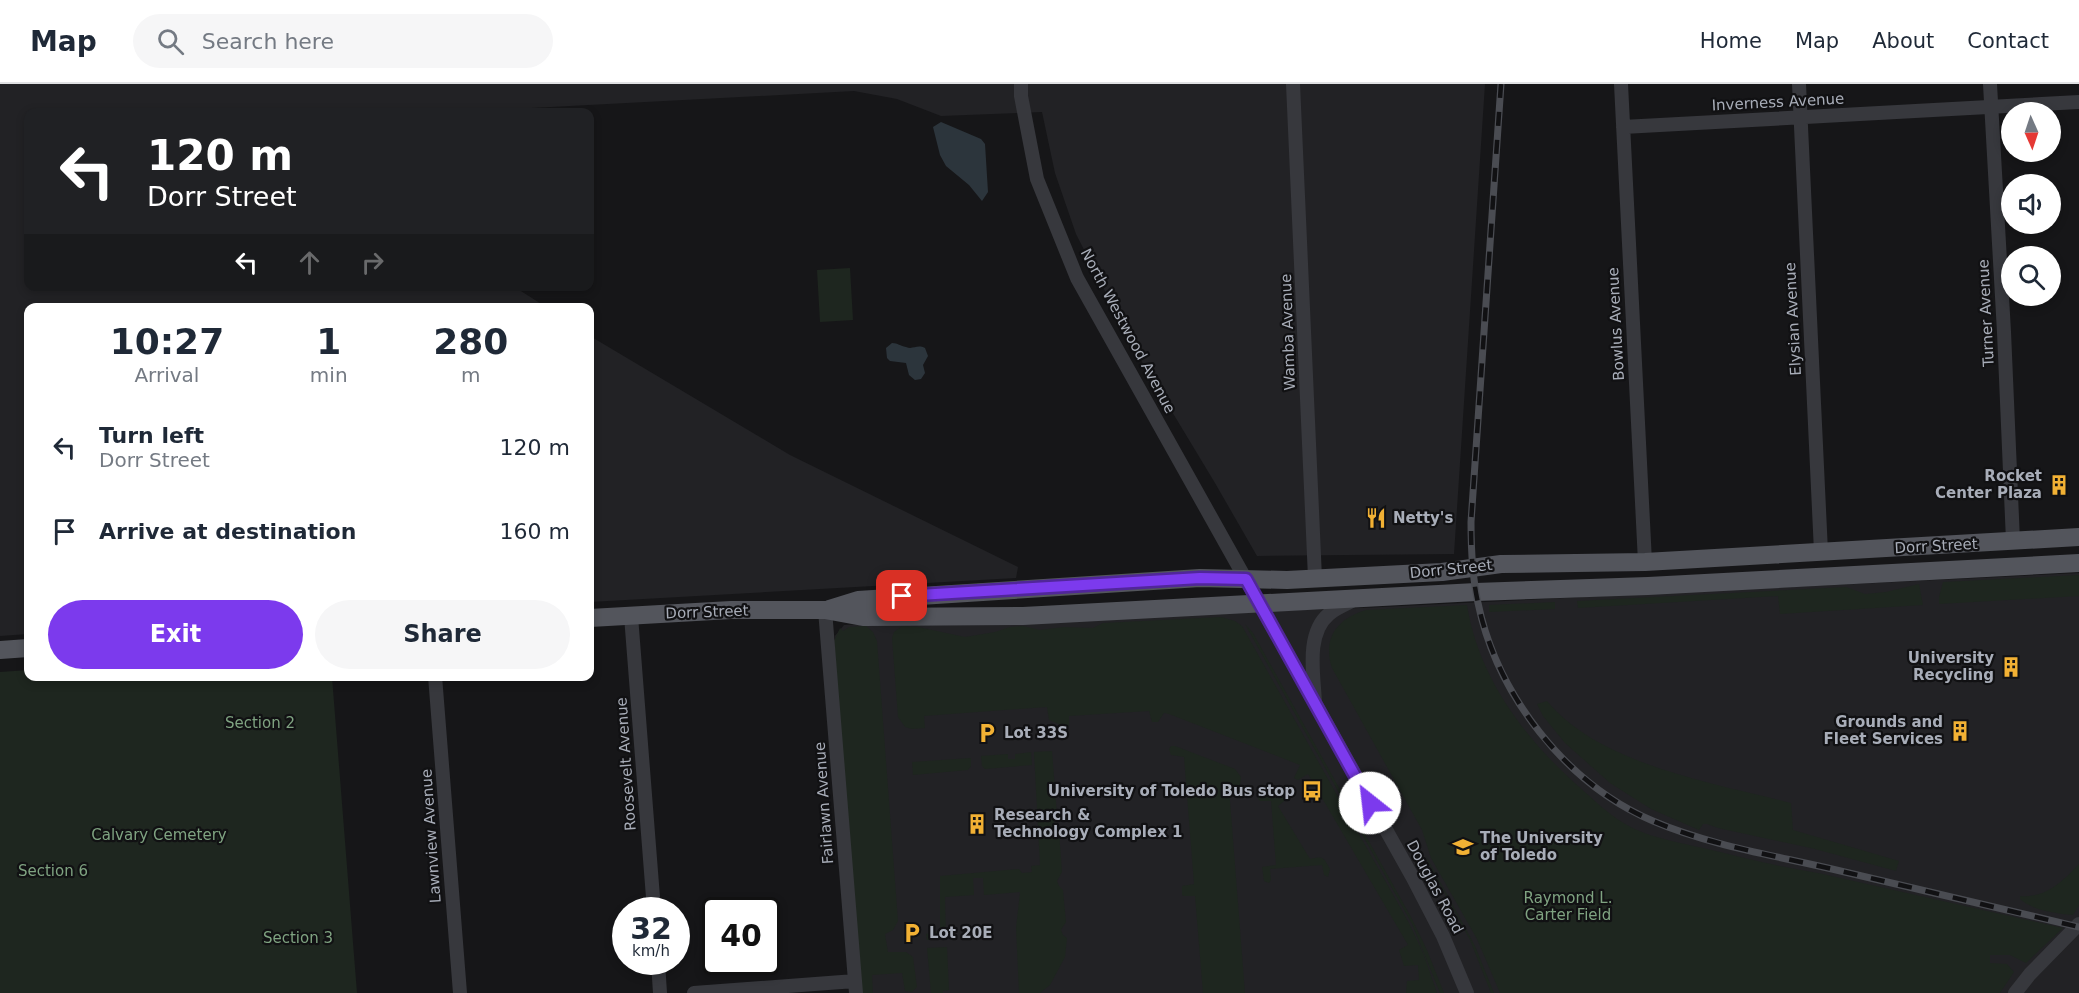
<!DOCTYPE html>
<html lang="en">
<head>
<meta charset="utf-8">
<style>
  :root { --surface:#fff; --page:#f6f6f7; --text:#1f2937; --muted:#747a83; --line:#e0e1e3; --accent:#7c3aed }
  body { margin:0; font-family:"DejaVu Sans",sans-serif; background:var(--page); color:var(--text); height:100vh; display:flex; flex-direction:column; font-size:22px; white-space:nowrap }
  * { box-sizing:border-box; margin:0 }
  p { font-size:20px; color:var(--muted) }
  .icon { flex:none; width:33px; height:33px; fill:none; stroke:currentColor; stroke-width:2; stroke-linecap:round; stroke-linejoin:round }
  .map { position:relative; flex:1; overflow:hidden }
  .panel { position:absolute; left:24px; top:219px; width:570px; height:378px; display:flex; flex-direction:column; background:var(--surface); border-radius:12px; box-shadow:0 3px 9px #0003 }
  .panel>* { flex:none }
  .banner { position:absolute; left:24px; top:24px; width:570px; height:183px; border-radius:12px; box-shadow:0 3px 9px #0003; background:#202124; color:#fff; overflow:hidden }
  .needle { width:39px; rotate:177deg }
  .buttons { position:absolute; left:2001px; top:18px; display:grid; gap:12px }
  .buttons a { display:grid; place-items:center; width:60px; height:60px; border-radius:50%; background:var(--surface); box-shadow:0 3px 9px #0003; font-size:30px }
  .speed { position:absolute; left:612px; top:813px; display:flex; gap:12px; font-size:30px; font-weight:700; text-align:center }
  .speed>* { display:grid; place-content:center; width:78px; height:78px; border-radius:50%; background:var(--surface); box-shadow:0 3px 9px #0003; line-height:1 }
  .speed small { font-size:15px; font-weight:400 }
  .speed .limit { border:3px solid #111; border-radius:9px; background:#fff; color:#111 }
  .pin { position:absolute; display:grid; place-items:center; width:51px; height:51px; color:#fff; margin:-26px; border-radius:12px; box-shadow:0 3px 9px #0006 }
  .me { position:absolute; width:66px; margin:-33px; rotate:331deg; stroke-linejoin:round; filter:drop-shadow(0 0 4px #0008) }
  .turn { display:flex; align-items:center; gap:21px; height:126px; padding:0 24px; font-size:27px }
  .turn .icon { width:78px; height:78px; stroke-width:2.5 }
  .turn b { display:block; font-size:42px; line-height:51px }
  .lanes { display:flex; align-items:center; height:57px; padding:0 24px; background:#0003; justify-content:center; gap:30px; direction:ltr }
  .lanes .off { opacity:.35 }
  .eta { display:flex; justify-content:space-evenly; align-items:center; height:102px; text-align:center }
  .eta b { font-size:36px; font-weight:800; line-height:42px }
  .primary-button { display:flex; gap:12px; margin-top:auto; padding:12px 24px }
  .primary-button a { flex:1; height:69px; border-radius:36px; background:var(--accent); color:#fff; font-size:24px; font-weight:800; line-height:69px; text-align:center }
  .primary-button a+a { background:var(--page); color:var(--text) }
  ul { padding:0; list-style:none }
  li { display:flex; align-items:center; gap:18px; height:84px; padding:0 24px }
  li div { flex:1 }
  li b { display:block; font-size:22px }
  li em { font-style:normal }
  header { display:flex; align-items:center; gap:36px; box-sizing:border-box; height:84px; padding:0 30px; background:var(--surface); border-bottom:2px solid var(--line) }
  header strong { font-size:28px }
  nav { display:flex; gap:33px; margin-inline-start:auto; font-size:21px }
  .search { width:420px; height:54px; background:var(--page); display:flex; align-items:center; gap:15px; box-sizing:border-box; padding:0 21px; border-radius:33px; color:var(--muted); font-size:22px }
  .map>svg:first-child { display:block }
  .built { fill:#222225 }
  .green { fill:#1e261f }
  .water { fill:#2c353c }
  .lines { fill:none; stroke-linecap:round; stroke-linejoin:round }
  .minor { stroke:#37383d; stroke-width:14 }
  .major { stroke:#53555c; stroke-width:18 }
  .rail-casing { stroke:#4a4c52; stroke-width:7 }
  .rail { stroke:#111113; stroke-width:4.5; stroke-dasharray:14; stroke-linecap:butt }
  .route-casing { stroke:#51269a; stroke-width:15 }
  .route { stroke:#7c3aed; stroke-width:10 }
  .labels { text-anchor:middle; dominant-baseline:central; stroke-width:4.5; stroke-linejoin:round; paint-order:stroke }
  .street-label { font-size:15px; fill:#a8adb8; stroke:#111113 }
  .poi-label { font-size:15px; font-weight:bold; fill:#a8adb8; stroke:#111113; text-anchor:start }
  .park-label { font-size:15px; fill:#7fa381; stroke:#111113 }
</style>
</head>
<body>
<header>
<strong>Map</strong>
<div class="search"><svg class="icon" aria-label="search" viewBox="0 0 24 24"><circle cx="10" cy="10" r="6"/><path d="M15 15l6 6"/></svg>Search here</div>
<nav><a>Home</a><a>Map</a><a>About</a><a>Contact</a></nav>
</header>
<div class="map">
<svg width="2079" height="909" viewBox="0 0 2079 909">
  <rect width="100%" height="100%" fill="#161618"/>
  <path class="built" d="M 0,0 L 1485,0 L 1454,470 L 1257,472 L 1215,399 L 1136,268 L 1076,150 L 1055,89 L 1042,28 L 941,32 L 897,15 L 854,7 L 496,26 L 495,28 L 28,28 L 28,202 L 513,202 L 546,223 L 28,224 L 28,550 L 0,552 Z
    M 590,252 L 790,371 L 1018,483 L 1016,494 L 590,518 Z
    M 2079,489 L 2079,909 L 856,909 L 835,552 L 844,541 L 1360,524 Z"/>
  <path class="green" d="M 850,184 L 853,236 L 820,238 L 817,186 Z
    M 2079,491 L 2079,512 L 1939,520 L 1939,513 L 1943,498 Z
    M 1919,500 L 1923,521 L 1780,530 L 1778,512 L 1578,524 L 1577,517 L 1846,503 L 1865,510 L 1886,508 Z
    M 1555,518 L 1555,525 L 1489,528 L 1489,521 Z
    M 1467,521 C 1479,597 1529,660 1586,709 C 1601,723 1618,738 1637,746 C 1658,755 1681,759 1703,764 C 1741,773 1779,783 1818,789 L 2063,844 L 2026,879 L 2010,871 L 1990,871 L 1990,879 L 2007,880 L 2014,888 L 2000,909 L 1500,909 L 1477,855 L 1431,774 L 1422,746 L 1332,584 C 1322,554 1338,534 1366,526 Z
    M 1221,533 L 1235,537 L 1242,542 L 1409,839 L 1424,871 L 1437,909 L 1406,909 L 1407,897 L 1419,896 L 1418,881 L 1404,882 L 1399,866 L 1408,861 L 1308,690 L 1298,696 L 1294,694 L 1300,681 L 1169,630 L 1164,629 L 1158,638 L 1152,638 L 1149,627 L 1069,632 L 1069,642 L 1066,643 L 1049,636 L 1047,623 L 924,632 L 925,644 L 912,645 L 905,643 L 898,633 L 892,554 L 894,548 L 902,542 L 918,543 L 965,553 L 995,548 L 1010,543 L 1023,542 L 1040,546 L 1064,543 L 1093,544 L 1103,539 Z
    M 1245,540 L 1253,549 L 1411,833 L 1427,866 L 1444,909 L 1440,909 L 1412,840 Z
    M 866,542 L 873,548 L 877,557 L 898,837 L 893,846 L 885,850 L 888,868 L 906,868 L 913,873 L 917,903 L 912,908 L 905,907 L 902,889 L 872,891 L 873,909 L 859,909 L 834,557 L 840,544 L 843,547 L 849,543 Z
    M 28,586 L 28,592 L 332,593 L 357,909 L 0,909 L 0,588 Z
    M 1547,617 C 1600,681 1714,699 1791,719 L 1793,746 L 1899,777 L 1896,787 L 1815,765 L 1718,744 L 1707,740 L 1703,740 L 1699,746 L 1651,725 L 1610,699 L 1565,659 L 1543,632 L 1537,620 Z
    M 1171,662 L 1175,662 L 1235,685 L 1241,693 L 1240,701 L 1229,704 L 1245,909 L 1203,909 L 1195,812 L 1184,812 L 1182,811 L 1182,802 L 1194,800 L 1184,673 L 1171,671 L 1169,665 Z
    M 1052,667 L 1057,731 L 1053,740 L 1059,747 L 1062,788 L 1057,797 L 1059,802 L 1063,806 L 1066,838 L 1061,846 L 1063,851 L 1067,854 L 1065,873 L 1050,901 L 1040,909 L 1019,909 L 1016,844 L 1020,808 L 984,811 L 983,794 L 973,794 L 974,811 L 945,813 L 946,855 L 927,856 L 926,850 L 940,847 L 940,792 L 1019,785 L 1022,789 L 1032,788 L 1031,782 L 1040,781 L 1034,668 Z
    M 1031,668 L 1032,681 L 985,685 L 982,682 L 981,672 L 1008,670 L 1008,675 L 1015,675 L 1015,670 Z
    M 971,674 L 971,682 L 968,686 L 913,691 L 912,678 Z
    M 1274,701 L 1283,705 L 1288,714 L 1278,722 L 1310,775 C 1324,772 1323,773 1330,785 L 1328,793 L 1324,791 L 1322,781 L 1270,785 L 1271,796 L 1269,799 L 1264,797 L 1262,783 L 1276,781 L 1271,717 L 1260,717 L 1257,713 L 1262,704 Z
    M 1426,772 L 1475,862 L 1494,909 L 1491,909 L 1470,856 L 1428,778 Z
    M 2079,780 L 2079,821 L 2073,831 C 2055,829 2034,827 2020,815 L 2020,812 C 2046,814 2062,798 2079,780 Z
    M 947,863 L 949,906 L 943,907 L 943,909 L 931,909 L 927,864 Z"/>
  <path class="water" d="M 941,38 L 981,55 L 985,60 L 988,108 L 982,117 L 969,101 L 946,82 L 940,71 L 933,43 Z
    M 892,259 C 898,259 900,262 906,263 C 913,266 917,260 925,264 L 928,272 L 923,281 L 925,289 L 921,295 L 915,296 L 909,291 L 906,279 L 890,277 L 887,274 L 886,264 Z"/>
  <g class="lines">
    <path class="minor" d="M 1021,0 L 1021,12 L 1037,95 L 1077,194 L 1413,794 L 1443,852 L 1467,909
      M 1293,0 L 1315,494
      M 1621,0 L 1645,478
      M 1799,0 L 1821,468
      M 1990,0 L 2004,248 L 2013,457
      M 1623,43 L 2079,18
      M 825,526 L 856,909
      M 631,532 L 654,826
      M 435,592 L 460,909
      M 1315,619 C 1314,592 1305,550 1329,530 C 1336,524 1346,520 1354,516
      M 658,878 L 660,909
      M 694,909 L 855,897
      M 2015,909 L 2030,890 L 2079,840"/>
    <path class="major" d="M 829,525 L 858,516 L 1200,494 L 1287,496 L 1442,488 L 1501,480 L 1645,478 L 2079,453
      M 590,534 L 731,526 L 825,526 L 863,533 L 1023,532 L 1476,508 L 1648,502 L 2079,479
      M 0,566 L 28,564"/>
    <g class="rail-casing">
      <path id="rail" d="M 1501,0 L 1471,438 C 1471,465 1472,492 1478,519 C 1497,611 1566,700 1653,737 C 1709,761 1772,771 1832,785 C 1914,804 1997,824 2079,843"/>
    </g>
    <use href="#rail" class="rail"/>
  </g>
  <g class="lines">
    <g class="route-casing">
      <path id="route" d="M 902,512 L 1200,494 L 1246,495 L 1370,719"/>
    </g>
    <use href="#route" class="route"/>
  </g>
  <defs>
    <g id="building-bare" transform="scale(1.62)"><path d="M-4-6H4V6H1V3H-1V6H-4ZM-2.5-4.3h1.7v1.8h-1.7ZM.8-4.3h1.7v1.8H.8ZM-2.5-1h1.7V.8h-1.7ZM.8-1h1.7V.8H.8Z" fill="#f2b134" stroke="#111113" stroke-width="2.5" paint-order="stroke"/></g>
    <g id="restaurant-bare" transform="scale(1.62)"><path d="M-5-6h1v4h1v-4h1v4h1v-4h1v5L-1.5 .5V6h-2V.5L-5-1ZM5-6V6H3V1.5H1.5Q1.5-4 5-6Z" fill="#f2b134" stroke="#111113" stroke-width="2.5" paint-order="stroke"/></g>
    <g id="parking-bare" transform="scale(1.62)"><path d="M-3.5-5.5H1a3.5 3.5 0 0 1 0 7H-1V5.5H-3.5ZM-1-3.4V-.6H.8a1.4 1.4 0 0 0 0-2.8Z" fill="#f2b134" stroke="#111113" stroke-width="2.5" paint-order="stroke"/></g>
    <g id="bus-bare" transform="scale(1.62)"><path d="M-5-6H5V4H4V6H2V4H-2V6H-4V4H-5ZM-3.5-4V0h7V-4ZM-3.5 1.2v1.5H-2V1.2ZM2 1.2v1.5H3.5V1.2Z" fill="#f2b134" stroke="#111113" stroke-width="2.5" paint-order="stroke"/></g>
    <g id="university-bare" transform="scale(1.62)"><path d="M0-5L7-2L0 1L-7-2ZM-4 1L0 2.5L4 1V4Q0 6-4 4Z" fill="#f2b134" stroke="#111113" stroke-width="2.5" paint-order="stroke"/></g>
  </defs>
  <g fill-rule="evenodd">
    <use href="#building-bare" x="2059" y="401"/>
    <use href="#restaurant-bare" x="1376" y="434"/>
    <use href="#building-bare" x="2011" y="583"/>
    <use href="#building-bare" x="1960" y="647"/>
    <use href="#parking-bare" x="987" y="649"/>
    <use href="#bus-bare" x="1312" y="707"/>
    <use href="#building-bare" x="977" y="740"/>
    <use href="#university-bare" x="1463" y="763"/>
    <use href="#parking-bare" x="912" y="849"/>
  </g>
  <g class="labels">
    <g class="street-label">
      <text transform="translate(1778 18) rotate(-3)">Inverness Avenue</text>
      <text transform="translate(1986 229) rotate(-93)">Turner Avenue</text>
      <text transform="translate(1793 235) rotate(-93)">Elysian Avenue</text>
      <text transform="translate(1616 240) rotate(-93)">Bowlus Avenue</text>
      <text transform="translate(1128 247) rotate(62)">North Westwood Avenue</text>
      <text transform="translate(1288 248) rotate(-92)">Wamba Avenue</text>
      <text transform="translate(1936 462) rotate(-3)">Dorr Street</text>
      <text transform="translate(1451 485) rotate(-6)">Dorr Street</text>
      <text transform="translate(707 528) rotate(-2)">Dorr Street</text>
      <text transform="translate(626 680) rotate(-94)">Roosevelt Avenue</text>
      <text transform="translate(824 719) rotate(-94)">Fairlawn Avenue</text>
      <text transform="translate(431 752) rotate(-94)">Lawnview Avenue</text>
      <text transform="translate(1435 803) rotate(62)">Douglas Road</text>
    </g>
    <g class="poi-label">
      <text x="2042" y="392" text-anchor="end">Rocket<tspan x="2042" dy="17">Center Plaza</tspan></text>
      <text x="1393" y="434">Netty's</text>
      <text x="1994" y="574" text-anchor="end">University<tspan x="1994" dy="17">Recycling</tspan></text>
      <text x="1943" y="638" text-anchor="end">Grounds and<tspan x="1943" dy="17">Fleet Services</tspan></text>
      <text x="1004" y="649">Lot 33S</text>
      <text x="1295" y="707" text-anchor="end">University of Toledo Bus stop</text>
      <text x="994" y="731">Research &amp;<tspan x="994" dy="17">Technology Complex 1</tspan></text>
      <text x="1480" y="754">The University<tspan x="1480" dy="17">of Toledo</tspan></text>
      <text x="929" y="849">Lot 20E</text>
    </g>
    <g class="park-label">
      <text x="260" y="639">Section 2</text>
      <text x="159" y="751">Calvary Cemetery</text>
      <text x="53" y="787">Section 6</text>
      <text x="1568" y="814">Raymond L.<tspan x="1568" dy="17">Carter Field</tspan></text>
      <text x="298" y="854">Section 3</text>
    </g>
  </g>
</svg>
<div class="buttons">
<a><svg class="needle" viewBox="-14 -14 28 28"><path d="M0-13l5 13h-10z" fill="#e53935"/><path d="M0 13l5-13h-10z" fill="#747a83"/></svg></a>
<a><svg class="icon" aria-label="sound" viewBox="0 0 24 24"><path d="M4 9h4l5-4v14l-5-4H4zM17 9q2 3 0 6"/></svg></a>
<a><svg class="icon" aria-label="search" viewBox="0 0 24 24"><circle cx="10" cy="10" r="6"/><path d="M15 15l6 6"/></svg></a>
</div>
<div class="speed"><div>32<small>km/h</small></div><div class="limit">40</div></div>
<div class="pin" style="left:902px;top:512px;background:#d93025"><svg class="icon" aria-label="arrive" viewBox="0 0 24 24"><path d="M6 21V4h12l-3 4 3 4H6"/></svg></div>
<svg class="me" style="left:1370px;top:719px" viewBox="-20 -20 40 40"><circle r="19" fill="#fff"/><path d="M0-13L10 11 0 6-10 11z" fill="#7c3aed"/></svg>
<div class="banner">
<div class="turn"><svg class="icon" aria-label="left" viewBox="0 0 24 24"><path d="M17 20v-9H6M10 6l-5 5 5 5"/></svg><div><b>120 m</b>Dorr Street</div></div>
<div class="lanes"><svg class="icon" aria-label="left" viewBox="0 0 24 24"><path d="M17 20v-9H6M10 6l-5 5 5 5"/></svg><svg class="icon off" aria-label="ahead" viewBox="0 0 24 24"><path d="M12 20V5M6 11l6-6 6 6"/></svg><svg class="icon off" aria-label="right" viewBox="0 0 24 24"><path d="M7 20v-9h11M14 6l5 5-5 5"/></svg></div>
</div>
<section class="panel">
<div class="eta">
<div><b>10:27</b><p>Arrival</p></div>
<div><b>1</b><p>min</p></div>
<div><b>280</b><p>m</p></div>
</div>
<ul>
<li><svg class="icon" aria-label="left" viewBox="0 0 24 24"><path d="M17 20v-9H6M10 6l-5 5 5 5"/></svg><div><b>Turn left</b><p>Dorr Street</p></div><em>120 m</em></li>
<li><svg class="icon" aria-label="arrive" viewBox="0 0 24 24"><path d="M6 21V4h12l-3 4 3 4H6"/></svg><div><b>Arrive at destination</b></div><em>160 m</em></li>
</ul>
<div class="primary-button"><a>Exit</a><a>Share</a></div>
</section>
</div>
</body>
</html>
